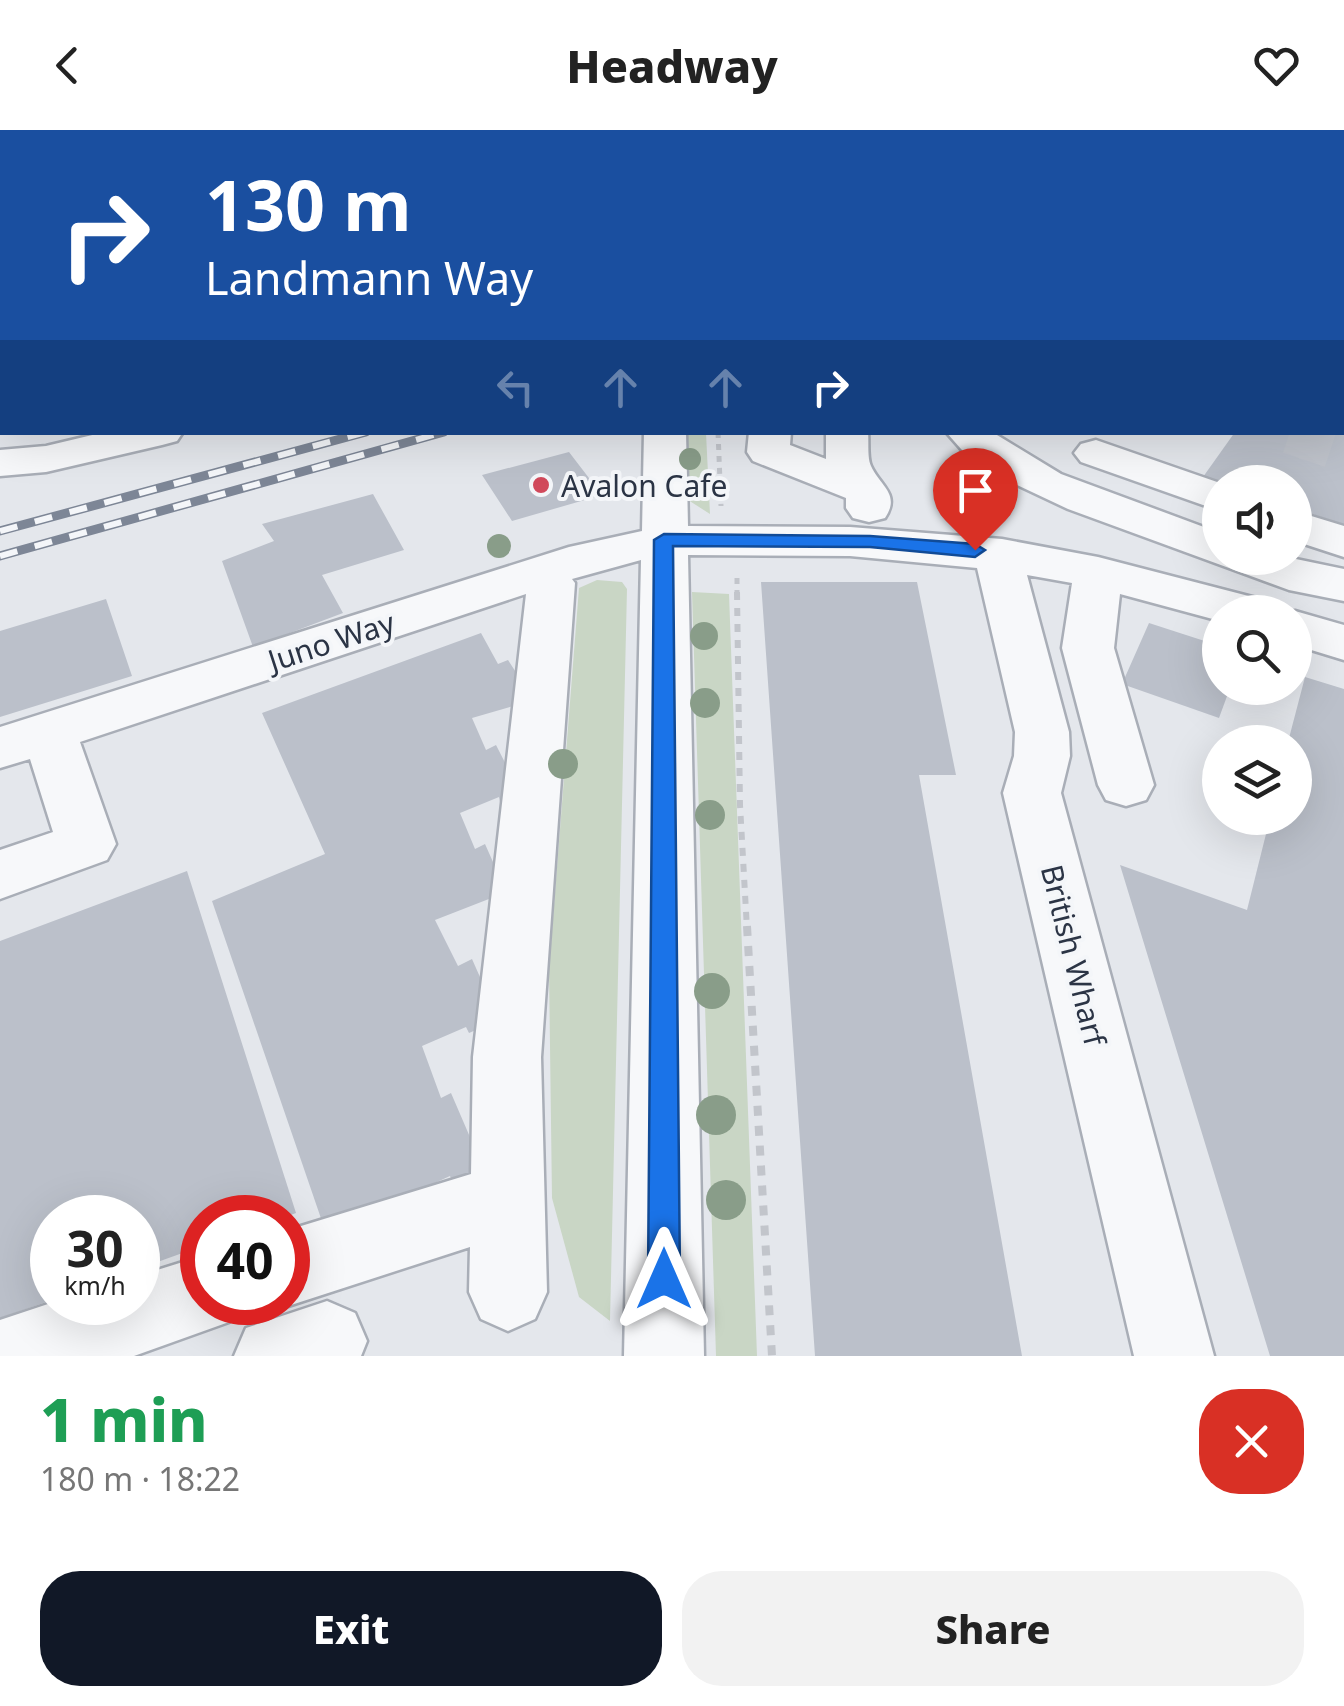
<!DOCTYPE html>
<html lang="en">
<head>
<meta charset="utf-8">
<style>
  :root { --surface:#fff; --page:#f2f2f2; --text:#222; --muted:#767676; --accent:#111827 }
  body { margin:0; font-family:"Noto Sans",sans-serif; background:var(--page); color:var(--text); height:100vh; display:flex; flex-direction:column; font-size:38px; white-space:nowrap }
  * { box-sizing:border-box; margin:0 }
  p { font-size:32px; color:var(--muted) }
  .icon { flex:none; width:55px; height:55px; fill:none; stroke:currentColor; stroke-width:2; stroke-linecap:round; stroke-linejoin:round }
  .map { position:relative; height:1226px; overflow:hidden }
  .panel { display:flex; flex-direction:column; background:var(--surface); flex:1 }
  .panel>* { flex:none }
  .top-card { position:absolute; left:0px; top:0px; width:1345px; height:305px; box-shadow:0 10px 40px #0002; background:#1a4fa0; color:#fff; overflow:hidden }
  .buttons { position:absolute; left:1202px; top:335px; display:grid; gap:20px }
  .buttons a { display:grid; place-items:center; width:110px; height:110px; border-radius:50%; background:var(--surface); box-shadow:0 10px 40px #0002; font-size:50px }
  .speed { position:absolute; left:30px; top:1065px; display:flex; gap:20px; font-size:50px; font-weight:700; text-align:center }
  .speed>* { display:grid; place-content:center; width:130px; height:130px; border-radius:50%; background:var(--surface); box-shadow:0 10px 40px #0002; line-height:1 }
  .speed small { font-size:25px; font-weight:400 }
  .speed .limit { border:15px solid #d22; background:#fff; color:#111 }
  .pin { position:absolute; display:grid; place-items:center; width:85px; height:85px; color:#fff; margin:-102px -42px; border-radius:50% 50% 50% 0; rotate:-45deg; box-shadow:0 0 10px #0007 }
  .pin .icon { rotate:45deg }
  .me { position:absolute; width:110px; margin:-55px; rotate:0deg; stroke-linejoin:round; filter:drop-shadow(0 0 8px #0008) }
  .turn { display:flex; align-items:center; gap:35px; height:210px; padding:0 40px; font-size:45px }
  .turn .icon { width:130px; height:130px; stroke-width:2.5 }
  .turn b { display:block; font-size:70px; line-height:85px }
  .lanes { display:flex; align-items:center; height:95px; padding:0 40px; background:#0003; justify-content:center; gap:50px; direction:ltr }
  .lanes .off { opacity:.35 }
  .round { display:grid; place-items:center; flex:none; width:105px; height:105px; border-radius:40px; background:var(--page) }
  .summary { display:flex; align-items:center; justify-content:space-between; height:170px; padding:0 40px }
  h1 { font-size:60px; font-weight:800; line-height:75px; color:#1e9e55 }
  .primary-button { display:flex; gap:20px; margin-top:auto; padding:20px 40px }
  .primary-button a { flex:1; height:115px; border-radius:40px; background:var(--accent); color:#fff; font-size:40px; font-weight:800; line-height:115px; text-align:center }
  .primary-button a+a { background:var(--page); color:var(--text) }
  header { display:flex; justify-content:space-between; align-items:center; height:130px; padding:0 40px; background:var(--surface); font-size:45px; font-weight:800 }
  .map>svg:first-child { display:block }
  .green { fill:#c9d6c5 }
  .building { fill:#bbc0ca }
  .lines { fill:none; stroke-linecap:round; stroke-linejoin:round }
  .minor-tunnel { stroke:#bfc3cb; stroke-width:44; stroke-dasharray:44 21; stroke-linecap:butt }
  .minor-casing { stroke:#a9aeb7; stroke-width:5 }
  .path-far3 { stroke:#c2c5cb; stroke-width:4; stroke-dasharray:5 5; stroke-linecap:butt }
  .path-far2 { stroke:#c2c5cb; stroke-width:5; stroke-dasharray:6 6; stroke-linecap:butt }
  .path-far1 { stroke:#c2c5cb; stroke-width:6; stroke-dasharray:8 8; stroke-linecap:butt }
  .path { stroke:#c2c5cb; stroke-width:8; stroke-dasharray:10 10; stroke-linecap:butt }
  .minor { fill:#f7f8fa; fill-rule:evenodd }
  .rail-far1-casing { stroke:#7d8696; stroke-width:8 }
  .rail-casing { stroke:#7d8696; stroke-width:9 }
  .rail-far1 { stroke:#f4f6f9; stroke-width:5; stroke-dasharray:14; stroke-linecap:butt }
  .rail { stroke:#f4f6f9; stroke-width:6; stroke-dasharray:18; stroke-linecap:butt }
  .tree { fill:#899d89 }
  .route { fill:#1a73e8; stroke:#114b97; stroke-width:2.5 }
  .poi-dot { fill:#d1495b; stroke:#f4f6f9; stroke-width:4 }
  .labels { text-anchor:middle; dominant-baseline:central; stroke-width:8; stroke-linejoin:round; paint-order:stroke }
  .poi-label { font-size:30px; fill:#2b3445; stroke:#f4f6f9; text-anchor:start }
  .street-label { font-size:30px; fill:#2b3445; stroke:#f4f6f9 }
</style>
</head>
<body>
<header><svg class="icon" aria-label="back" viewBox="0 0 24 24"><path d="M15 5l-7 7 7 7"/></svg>Headway<svg class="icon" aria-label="heart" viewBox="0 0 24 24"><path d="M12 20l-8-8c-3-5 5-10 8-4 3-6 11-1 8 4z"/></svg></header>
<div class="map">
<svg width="1344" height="1226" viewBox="0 0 1344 1226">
  <rect width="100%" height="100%" fill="#e4e7ec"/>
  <path class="green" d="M 686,303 L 706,303 L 710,384 L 685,368 Z
    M 597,450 L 622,452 L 627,459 L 610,1191 L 579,1167 L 552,1068 L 549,839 L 579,458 Z
    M 692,462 L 729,464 L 757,1226 L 716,1226 Z"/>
  <path class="building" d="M 1235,302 L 1344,302 L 1344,395 L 1295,378 L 1295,352 L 1221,352 L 1203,347 Z
    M 569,322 L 602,365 L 512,391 L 482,345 Z
    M 373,364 L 404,420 L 322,445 L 343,483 L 253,517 L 222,431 L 274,411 L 262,394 Z
    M 761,452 L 917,452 L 956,645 L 919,645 L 1022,1226 L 815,1226 Z
    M 106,469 L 132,546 L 0,587 L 0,501 Z
    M 1149,493 L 1220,516 L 1220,558 L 1230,558 L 1219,588 L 1122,554 Z
    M 481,503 L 498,534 L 508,530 L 534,570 L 472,588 L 486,620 L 496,615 L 521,664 L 500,672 L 499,667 L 460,683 L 475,719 L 485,714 L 509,768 L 494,767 L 435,790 L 458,836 L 472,829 L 499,890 L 469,903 L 466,897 L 422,916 L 441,968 L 451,963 L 482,1035 L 453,1053 L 450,1046 L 326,1103 L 212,771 L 325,724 L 262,583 Z
    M 1305,547 L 1344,559 L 1344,1226 L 1270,1226 L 1120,735 L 1247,780 L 1270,688 L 1295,688 L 1295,612 L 1288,612 Z
    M 187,741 L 296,1083 L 283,1088 L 202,1088 L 202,1116 L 138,1139 L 138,1088 L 52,1088 L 52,1170 L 0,1188 L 0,811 Z"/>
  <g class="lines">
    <path class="minor-tunnel" d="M 1290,302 L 1344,320"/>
    <g class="minor-casing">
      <path id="minor" d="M 649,0 L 679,0 L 679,2 L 649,2 Z
        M 1342,82 L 1344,82 L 1344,103 L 1342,103 Z
        M 0,175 L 2,175 L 2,197 L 0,197 Z
        M 105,302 L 183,302 L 177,311 L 162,315 L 46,342 L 0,346 L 0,320 L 46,316 Z
        M 644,302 L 686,302 L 688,396 L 850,397 L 1002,409 L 1098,427 L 1264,470 L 1271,482 L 1220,482 L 1220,491 L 1120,464 L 1114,518 L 1154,655 L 1146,670 L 1126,676 L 1106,670 L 1098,655 L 1062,518 L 1072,453 L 1027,445 L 1069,602 L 1070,626 L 1061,663 L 1214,1226 L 1134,1226 L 1003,663 L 1014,626 L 1015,602 L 977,438 L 850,426 L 688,425 L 704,1226 L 624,1226 L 641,430 L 572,449 L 575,453 L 541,927 L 547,1162 L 535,1189 L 508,1201 L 481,1189 L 469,1162 L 470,1117 L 288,1176 L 279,1172 L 288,1172 L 288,1100 L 471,1044 L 473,927 L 526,464 L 80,612 L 116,714 L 107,730 L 0,769 L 0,720 L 53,702 L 30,629 L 0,638 L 0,597 L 569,417 L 642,401 Z
        M 749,302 L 791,302 L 790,315 L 826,329 L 826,302 L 868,302 C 869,312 867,328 871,336 C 880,356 901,364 885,388 L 869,392 L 853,388 L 846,378 L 846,368 L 753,331 L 747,322 Z
        M 946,302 L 992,302 L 1061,344 L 1220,403 L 1220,428 L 1291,428 L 1344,439 L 1344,471 L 1289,460 L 1068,379 L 996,345 L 969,328 Z
        M 1096,310 L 1220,353 L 1220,381 L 1081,332 L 1074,323 L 1081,314 Z
        M 1295,381 L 1344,396 L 1344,427 L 1295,411 Z
        M 1295,481 L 1344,495 L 1344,530 L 1295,515 L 1295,482 L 1290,482 Z
        M 202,1126 L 202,1172 L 238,1172 L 229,1192 L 134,1226 L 0,1226 L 0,1190 L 54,1172 L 138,1172 L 138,1146 Z
        M 327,1171 L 355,1183 L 367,1211 L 361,1226 L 234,1226 L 246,1198 Z"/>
    </g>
    <path class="path-far3" d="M 74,1 L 83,0
      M 156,2 L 170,0"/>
    <path class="path-far2" d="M 718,302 L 721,376
      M 737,448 L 737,465"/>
    <path class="path-far1" d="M 737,462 L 740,675 L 747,799"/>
    <path class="path" d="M 747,796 L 772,1226"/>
    <use href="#minor" class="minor"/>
    <g class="rail-far1-casing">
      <path id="rail-far1" d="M 1173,0 L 1188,2
        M 1272,2 L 1278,0
        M 1295,2 L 1302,0
        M 1320,2 L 1327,0"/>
    </g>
    <g class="rail-casing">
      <path id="rail" d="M 0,401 L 366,302
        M 0,426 L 444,302"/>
    </g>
    <use href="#rail-far1" class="rail-far1"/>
    <use href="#rail" class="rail"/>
  </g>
  <g class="tree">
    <circle cx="690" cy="329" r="11"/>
    <circle cx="499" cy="416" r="12"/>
    <circle cx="704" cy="506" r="14"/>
    <circle cx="705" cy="573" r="15"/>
    <circle cx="563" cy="634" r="15"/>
    <circle cx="710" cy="685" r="15"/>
    <circle cx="712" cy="861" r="18"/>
    <circle cx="716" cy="985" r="20"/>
    <circle cx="726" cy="1070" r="20"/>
  </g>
  <path class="route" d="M 664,404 L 870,406 L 975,414 L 985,420 L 975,427 L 870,417 L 673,416 L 680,1149 L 676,1160 L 664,1165 L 653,1160 L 648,1149 L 654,410 Z"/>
  <circle class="poi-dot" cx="541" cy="355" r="10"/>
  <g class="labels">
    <g class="poi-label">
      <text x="561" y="355">Avalon Cafe</text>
    </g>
    <g class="street-label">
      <text transform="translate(331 511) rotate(-18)">Juno Way</text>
      <text transform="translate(1074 825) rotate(76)">British Wharf</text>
    </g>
  </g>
</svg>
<div class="buttons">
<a><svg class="icon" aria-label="sound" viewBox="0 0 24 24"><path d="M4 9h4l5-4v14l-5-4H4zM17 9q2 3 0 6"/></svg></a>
<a><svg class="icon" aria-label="search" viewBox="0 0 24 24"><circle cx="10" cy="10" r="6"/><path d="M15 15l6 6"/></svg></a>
<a><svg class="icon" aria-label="layers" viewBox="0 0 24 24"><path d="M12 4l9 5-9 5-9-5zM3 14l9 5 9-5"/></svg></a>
</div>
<div class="speed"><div>30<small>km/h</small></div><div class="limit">40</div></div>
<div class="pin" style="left:975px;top:420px;background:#d93025"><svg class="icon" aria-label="arrive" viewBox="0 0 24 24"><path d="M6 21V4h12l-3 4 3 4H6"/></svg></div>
<svg class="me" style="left:664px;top:1149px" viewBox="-20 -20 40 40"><path d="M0-17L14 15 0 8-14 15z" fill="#1a73e8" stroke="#fff" stroke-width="4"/></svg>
<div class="top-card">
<div class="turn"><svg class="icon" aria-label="right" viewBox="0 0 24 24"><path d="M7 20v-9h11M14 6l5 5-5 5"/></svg><div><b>130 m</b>Landmann Way</div></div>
<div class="lanes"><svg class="icon off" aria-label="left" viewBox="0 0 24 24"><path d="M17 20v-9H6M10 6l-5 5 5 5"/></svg><svg class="icon off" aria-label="ahead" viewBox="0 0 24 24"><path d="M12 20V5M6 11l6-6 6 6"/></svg><svg class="icon off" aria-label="ahead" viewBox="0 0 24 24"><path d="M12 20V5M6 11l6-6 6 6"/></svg><svg class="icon" aria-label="right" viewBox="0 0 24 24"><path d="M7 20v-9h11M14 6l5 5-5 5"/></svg></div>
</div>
</div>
<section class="panel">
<div class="summary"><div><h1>1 min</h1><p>180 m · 18:22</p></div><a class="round" style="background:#d93025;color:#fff"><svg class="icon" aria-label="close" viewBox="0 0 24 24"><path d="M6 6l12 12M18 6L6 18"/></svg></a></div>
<div class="primary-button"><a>Exit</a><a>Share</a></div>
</section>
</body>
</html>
